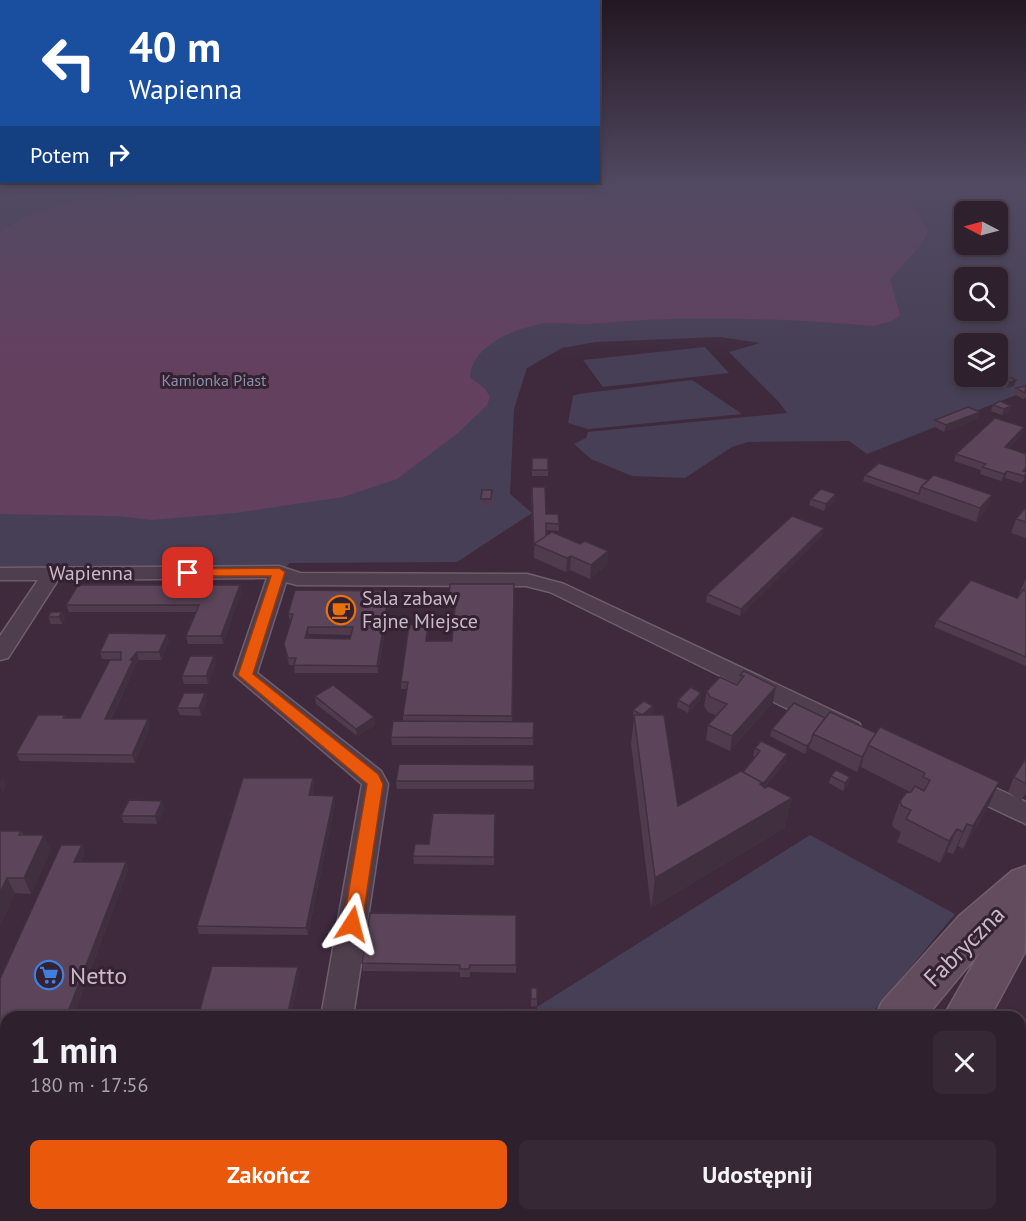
<!DOCTYPE html>
<html lang="pl">
<head>
<meta charset="utf-8">
<style>
  :root { --surface:#2f202e; --page:#372836; --text:#f1f3f6; --muted:#a7a3aa; --line:#4a3e4a; --accent:#ea580c }
  body { margin:0; font-family:"PT Sans",sans-serif; background:var(--page); color:var(--text); height:100vh; display:flex; flex-direction:column; font-size:22px; white-space:nowrap }
  * { box-sizing:border-box; margin:0 }
  p { font-size:20px; color:var(--muted) }
  .icon { flex:none; width:33px; height:33px; fill:none; stroke:currentColor; stroke-width:2; stroke-linecap:round; stroke-linejoin:round }
  .map { position:relative; flex:1; overflow:hidden }
  .drawer { position:absolute; left:0px; top:1011px; width:1026px; height:210px; display:flex; flex-direction:column; background:var(--surface); border-radius:18px 18px 0 0; box-shadow:0 3px 9px #0003,0 0 0 2px var(--line) }
  .drawer>* { flex:none }
  .guide { position:absolute; left:0px; top:0px; width:600px; height:183px; box-shadow:0 3px 9px #0003,0 0 0 2px var(--line); background:#1a4fa0; color:#fff; overflow:hidden }
  .needle { width:39px; rotate:276deg }
  .controls { position:absolute; left:954px; top:201px; display:grid; gap:12px }
  .controls a { display:grid; place-items:center; width:54px; height:54px; border-radius:9px; background:var(--surface); box-shadow:0 3px 9px #0003,0 0 0 2px var(--line); font-size:30px }
  .pin { position:absolute; display:grid; place-items:center; width:51px; height:51px; color:#fff; margin:-26px; border-radius:12px; box-shadow:0 3px 9px #0006 }
  .me { position:absolute; width:66px; margin:-33px; rotate:9deg; stroke-linejoin:round; filter:drop-shadow(0 0 4px #0008) }
  .turn { display:flex; align-items:center; gap:21px; height:126px; padding:0 30px; font-size:27px }
  .turn .icon { width:78px; height:78px; stroke-width:2.5 }
  .turn b { display:block; font-size:42px; line-height:51px }
  .then { display:flex; align-items:center; height:57px; padding:0 30px; background:#0003; gap:12px; font-size:22px }
  .round { display:grid; place-items:center; flex:none; width:63px; height:63px; border-radius:9px; background:var(--page) }
  .headline { display:flex; align-items:center; justify-content:space-between; height:102px; padding:0 30px }
  h1 { font-size:36px; font-weight:700; line-height:45px }
  .button { display:flex; gap:12px; margin-top:auto; padding:12px 30px }
  .button a { flex:1; height:69px; border-radius:9px; background:var(--accent); color:#fff; font-size:24px; font-weight:700; line-height:69px; text-align:center }
  .button a+a { background:var(--page); color:var(--text) }
  .map>svg:first-child { display:block }
  .green { fill:#473f55; fill-rule:evenodd }
  .water { fill:#64405f }
  .lines { fill:none; stroke-linecap:round; stroke-linejoin:round }
  .minor-casing { stroke:#6f5e6d; stroke-width:3 }
  .tertiary-casing { stroke:#6f5e6d; stroke-width:3 }
  .secondary-casing { stroke:#6f5e6d; stroke-width:3 }
  .minor { fill:#4f3e4d; fill-rule:evenodd }
  .tertiary { fill:#4f3e4d; fill-rule:evenodd }
  .secondary { fill:#624c5e; fill-rule:evenodd }
  .wall { fill:#4f3b4d; fill-rule:evenodd }
  .shaded-wall { fill:#40303f }
  .building { fill:#5c455a; stroke:#40303f; stroke-width:1.5; fill-rule:evenodd }
  .route { fill:#ea580c; stroke:#983908; stroke-width:1.5 }
  .labels { text-anchor:middle; dominant-baseline:central; stroke-width:6; stroke-linejoin:round; paint-order:stroke }
  .far-park-label { font-size:16px; fill:#8a90a7; stroke:#342232 }
  .street-label { font-size:20px; fill:#c9bac7; stroke:#342232 }
  .poi-label { font-size:20px; fill:#c9bac7; stroke:#342232; text-anchor:start }
  .near-street-label { font-size:24px; fill:#c9bac7; stroke:#342232 }
  .near-poi-label { font-size:24px; fill:#c9bac7; stroke:#342232; text-anchor:start }
</style>
</head>
<body>
<div class="map">
<svg width="1026" height="1221" viewBox="0 0 1026 1221">
  <rect width="100%" height="100%" fill="#3f2a3d"/>
  <path class="green" d="M 53,188 L 1026,188 L 1026,391 L 867,454 L 849,441 L 748,442 L 732,447 L 685,478 L 632,476 L 591,459 L 574,444 L 586,438 L 588,432 L 787,413 L 778,401 L 729,352 L 760,343 L 720,337 L 596,342 L 562,348 L 527,368 L 514,409 L 510,494 L 532,513 L 457,562 L 290,563 L 279,572 L 0,574 L 0,198 ZM 964,212 L 998,212 L 998,244 L 964,244 ZM 964,278 L 998,278 L 998,310 L 964,310 ZM 964,344 L 998,344 L 998,376 L 964,376 Z
    M 705,347 L 729,373 L 603,387 L 583,360 Z
    M 692,380 L 742,414 L 588,429 L 568,423 L 573,396 L 578,394 Z
    M 810,835 L 955,914 L 869,1017 L 537,1017 L 537,1007 Z"/>
  <path class="water" d="M 205,188 L 904,188 L 928,231 C 919,252 904,262 890,279 L 900,315 L 892,321 L 873,326 C 777,318 683,315 587,324 C 572,325 556,321 541,324 C 515,328 471,346 470,377 L 485,389 L 490,397 L 487,405 L 458,433 L 397,479 L 343,497 L 235,513 L 152,520 L 117,516 L 0,514 L 0,232 L 29,214 L 60,204 Z"/>
  <g class="lines">
    <g class="minor-casing">
      <path id="minor" d="M 279,566 L 300,573 L 527,574 L 564,584 L 859,723 L 862,729 L 859,735 L 850,738 L 841,735 L 550,592 L 526,586 L 297,585 L 286,582 L 257,673 L 381,771 L 388,784 L 353,1017 L 321,1017 L 362,784 L 234,675 L 267,578 L 58,580 L 8,658 L 0,660 L 0,636 L 38,580 L 0,580 L 0,568 Z
        M 967,775 L 1026,802 L 1026,824 L 958,792 L 954,785 L 958,778 Z
        M 285,1215 L 323,1215 L 322,1221 L 284,1221 Z"/>
    </g>
    <g class="tertiary-casing">
      <path id="tertiary" d="M 856,1215 L 904,1215 L 902,1221 L 854,1221 Z"/>
    </g>
    <g class="secondary-casing">
      <path id="secondary" d="M 1026,866 L 1025,952 L 990,1017 L 943,1017 L 980,952 L 926,1017 L 875,1017 L 882,1002 L 959,916 L 1012,871 Z
        M 612,1215 L 682,1215 L 679,1221 L 609,1221 Z
        M 787,1215 L 845,1215 L 842,1221 L 784,1221 Z"/>
    </g>
    <use href="#minor" class="minor"/>
    <use href="#tertiary" class="tertiary"/>
    <use href="#secondary" class="secondary"/>
  </g>
  <path class="wall" d="M 42,188 L 54,188 L 53,190 L 43,190 Z
    M 1008,377 L 1014,386 L 1007,388 L 999,385 L 1001,379 Z
    M 1026,386 L 1026,398 L 1023,399 L 1014,394 L 1016,388 Z
    M 1000,401 L 1008,412 L 1002,415 L 991,411 L 993,405 Z
    M 978,418 L 944,432 L 933,426 L 935,420 Z
    M 1024,427 L 1022,434 L 1008,448 L 1025,479 L 1021,483 L 1005,478 L 1001,481 L 980,474 L 981,470 L 954,461 L 956,454 Z
    M 532,458 L 548,458 L 548,476 L 532,476 Z
    M 879,463 L 988,508 L 976,522 L 863,481 L 865,475 Z
    M 492,490 L 491,506 L 481,506 L 481,499 Z
    M 531,494 L 546,514 L 558,514 L 559,531 L 546,530 L 546,536 L 608,551 L 607,565 L 590,579 L 570,570 L 566,572 L 534,558 Z
    M 811,499 L 835,501 L 824,511 L 809,505 Z
    M 1026,507 L 1026,538 L 1011,533 L 1016,519 Z
    M 822,535 L 740,616 L 706,602 L 707,594 Z
    M 1026,578 L 1026,666 L 934,627 L 937,620 L 1017,598 Z
    M 514,584 L 512,722 L 534,722 L 533,745 L 392,745 L 391,737 L 403,721 L 403,715 L 407,689 L 401,689 L 401,682 L 428,632 L 427,641 L 452,641 L 455,603 L 449,603 L 449,596 Z
    M 241,592 L 223,644 L 188,644 L 186,636 L 196,612 L 69,612 L 66,605 Z
    M 390,598 L 378,673 L 295,673 L 294,665 L 289,665 L 284,644 L 291,621 L 290,621 L 288,614 ZM 309,634 L 351,635 L 350,639 L 308,638 Z
    M 51,612 L 65,619 L 62,624 L 51,624 L 48,617 Z
    M 169,641 L 161,660 L 139,660 L 134,665 L 135,667 L 111,719 L 148,719 L 150,727 L 135,763 L 20,761 L 16,754 L 65,715 L 66,718 L 80,718 L 121,660 L 102,659 L 100,652 Z
    M 214,656 L 216,664 L 208,684 L 184,684 L 182,676 Z
    M 744,671 L 773,702 L 730,751 L 706,740 L 708,725 L 716,715 L 708,712 L 704,706 L 707,691 L 737,685 L 739,682 L 740,675 Z
    M 205,693 L 207,701 L 201,716 L 180,715 L 177,708 Z
    M 701,693 L 700,700 L 688,713 L 677,707 L 678,700 Z
    M 315,696 L 374,717 L 375,725 L 357,736 L 316,704 Z
    M 653,706 L 652,714 L 651,715 L 678,806 L 743,772 L 755,757 L 753,756 L 755,748 L 787,754 L 785,762 L 764,788 L 792,798 L 784,828 L 651,908 L 631,744 L 634,718 L 633,717 L 633,710 Z
    M 825,718 L 876,733 L 999,782 L 989,805 L 963,849 L 958,846 L 953,854 L 947,852 L 940,863 L 897,842 L 901,832 L 894,828 L 892,824 L 900,801 L 910,792 L 861,767 L 857,772 L 809,748 L 805,754 L 770,736 L 772,729 Z
    M 1026,758 L 1026,793 L 1021,801 L 1008,792 L 1014,777 Z
    M 534,765 L 534,789 L 397,789 L 396,781 Z
    M 831,776 L 850,777 L 848,785 L 843,791 L 829,783 Z
    M 313,778 L 314,786 L 312,796 L 334,796 L 335,803 L 308,935 L 199,934 L 197,926 Z
    M 165,808 L 157,824 L 124,823 L 121,816 Z
    M 495,822 L 494,865 L 414,864 L 413,856 L 429,844 Z
    M 0,831 L 21,831 L 23,835 L 51,850 L 31,894 L 15,893 L 0,925 Z
    M 82,845 L 85,853 L 81,862 L 126,862 L 128,870 L 73,1017 L 6,1017 L 6,1094 L 0,1094 L 0,979 Z
    M 516,915 L 516,973 L 470,972 L 470,977 L 460,977 L 460,972 L 363,971 L 362,963 Z
    M 531,988 L 537,988 L 537,1006 L 531,1007 Z"/>
  <path class="shaded-wall" d="M 26,188 L 34,188 L 26,194 L 1,198 L 0,194 Z
    M 1016,380 L 1014,386 L 1007,388 L 1009,382 Z
    M 1011,406 L 1008,412 L 1002,415 L 1004,409 Z
    M 980,412 L 978,418 L 944,432 L 946,425 Z
    M 1024,427 L 1022,434 L 1002,454 L 1005,447 Z
    M 1007,471 L 1005,478 L 1001,481 L 1004,474 Z
    M 836,494 L 835,501 L 824,511 L 826,504 Z
    M 992,495 L 988,508 L 976,522 L 980,508 Z
    M 824,528 L 822,535 L 740,616 L 741,609 Z
    M 608,551 L 607,565 L 590,579 L 591,565 Z
    M 571,556 L 570,570 L 566,572 L 567,558 Z
    M 240,585 L 241,592 L 223,644 L 221,636 Z
    M 389,591 L 390,598 L 378,673 L 377,666 Z
    M 62,612 L 65,619 L 62,624 L 59,617 Z
    M 308,627 L 309,634 L 306,646 L 305,638 Z
    M 167,634 L 169,641 L 161,660 L 159,652 Z
    M 137,652 L 139,660 L 134,665 L 135,667 L 107,726 L 105,719 L 130,660 Z
    M 214,656 L 216,664 L 208,684 L 206,676 Z
    M 776,687 L 773,702 L 730,751 L 732,736 Z
    M 205,693 L 207,701 L 201,716 L 199,708 Z
    M 701,693 L 700,700 L 688,713 L 689,706 Z
    M 653,706 L 652,714 L 641,723 L 642,715 Z
    M 374,717 L 375,725 L 357,736 L 356,729 Z
    M 148,719 L 150,727 L 135,763 L 132,755 Z
    M 811,741 L 809,748 L 805,754 L 807,746 Z
    M 865,752 L 861,767 L 857,772 L 862,757 Z
    M 787,754 L 785,762 L 761,791 L 760,784 Z
    M 850,777 L 848,785 L 843,791 L 845,783 Z
    M 3,778 L 6,786 L 3,793 L 0,787 L 0,783 Z
    M 313,778 L 314,786 L 310,803 L 309,795 Z
    M 999,782 L 989,805 L 963,849 L 973,826 Z
    M 334,796 L 335,803 L 308,935 L 306,928 Z
    M 792,798 L 784,828 L 651,908 L 655,878 Z
    M 162,801 L 165,808 L 157,824 L 155,816 Z
    M 967,824 L 958,846 L 953,854 L 963,832 Z
    M 957,829 L 947,852 L 940,863 L 949,841 Z
    M 44,835 L 51,850 L 31,894 L 24,878 Z
    M 82,845 L 85,853 L 78,870 L 74,862 Z
    M 126,862 L 128,870 L 73,1017 L 66,1017 Z
    M 7,878 L 15,893 L 0,925 L 0,893 Z
    M 298,967 L 300,974 L 291,1017 L 287,1017 Z"/>
  <path class="building" d="M 8,188 L 26,188 L 0,194 Z
    M 1008,377 L 1016,380 L 1009,382 L 1001,379 Z
    M 1026,386 L 1025,393 L 1016,388 Z
    M 1000,401 L 1011,406 L 1004,409 L 993,405 Z
    M 968,407 L 980,412 L 946,425 L 935,420 Z
    M 995,418 L 1024,427 L 1005,447 L 1026,454 L 1026,468 L 1023,471 L 1026,472 L 1026,474 L 1024,476 L 1007,471 L 1004,474 L 982,467 L 986,464 L 956,454 Z
    M 532,458 L 548,458 L 548,470 L 532,470 Z
    M 879,463 L 928,480 L 921,487 L 919,494 L 865,475 Z
    M 934,475 L 992,495 L 980,508 L 921,487 Z
    M 532,487 L 545,487 L 546,514 L 558,514 L 559,524 L 546,523 L 546,536 L 534,544 L 534,550 Z
    M 821,489 L 836,494 L 826,504 L 811,499 Z
    M 482,490 L 492,490 L 491,499 L 481,499 Z
    M 1026,507 L 1026,522 L 1016,519 Z
    M 792,516 L 824,528 L 741,609 L 707,594 Z
    M 552,532 L 580,544 L 585,541 L 608,551 L 591,565 L 571,556 L 567,558 L 534,544 Z
    M 971,580 L 1017,598 L 1023,590 L 1026,591 L 1026,657 L 937,620 Z
    M 450,584 L 514,584 L 512,716 L 403,715 L 408,682 L 401,682 L 409,625 L 428,625 L 426,641 L 452,641 L 456,596 L 449,596 Z
    M 78,585 L 240,585 L 221,636 L 186,636 L 199,605 L 66,605 Z
    M 295,590 L 389,591 L 377,666 L 294,665 L 296,658 L 288,658 L 284,644 L 293,614 L 288,614 ZM 308,627 L 353,627 L 350,639 L 305,638 Z
    M 51,612 L 62,612 L 59,617 L 48,617 Z
    M 109,633 L 167,634 L 159,652 L 137,652 L 130,660 L 133,660 L 105,719 L 148,719 L 132,755 L 16,754 L 38,715 L 65,715 L 63,718 L 80,718 L 110,660 L 121,660 L 121,652 L 100,652 Z
    M 190,656 L 214,656 L 206,676 L 182,676 Z
    M 744,671 L 776,687 L 732,736 L 708,725 L 727,704 L 710,697 L 707,691 L 720,677 L 737,685 L 744,676 L 740,675 Z
    M 333,685 L 374,717 L 356,729 L 315,696 Z
    M 691,687 L 701,693 L 689,706 L 678,700 Z
    M 184,693 L 205,693 L 199,708 L 177,708 Z
    M 644,701 L 653,706 L 642,715 L 633,710 Z
    M 794,703 L 825,718 L 813,734 L 811,741 L 807,746 L 772,729 Z
    M 830,712 L 876,733 L 868,745 L 865,752 L 862,757 L 813,734 Z
    M 634,715 L 664,715 L 678,806 L 741,771 L 763,783 L 760,784 L 765,788 L 769,786 L 792,798 L 655,878 Z
    M 393,721 L 534,722 L 533,738 L 391,737 Z
    M 880,727 L 999,782 L 973,826 L 967,824 L 963,832 L 957,829 L 949,841 L 906,819 L 911,810 L 902,806 L 900,801 L 906,793 L 911,792 L 915,786 L 924,791 L 930,780 L 923,777 L 925,773 L 868,745 Z
    M 761,741 L 787,754 L 763,784 L 763,783 L 743,772 L 760,751 L 755,748 Z
    M 1026,758 L 1026,784 L 1014,777 Z
    M 399,764 L 534,765 L 534,781 L 396,781 Z
    M 836,770 L 850,777 L 845,783 L 831,776 Z
    M 243,778 L 313,778 L 309,795 L 334,796 L 306,928 L 197,926 Z
    M 129,800 L 162,801 L 155,816 L 121,816 Z
    M 433,813 L 495,814 L 494,857 L 413,856 L 415,844 L 429,844 Z
    M 0,831 L 21,831 L 19,835 L 44,835 L 24,878 L 7,878 L 0,893 Z
    M 61,845 L 82,845 L 74,862 L 126,862 L 66,1017 L 6,1017 L 6,1087 L 0,1087 L 0,979 Z
    M 370,913 L 516,915 L 516,965 L 470,965 L 469,969 L 460,969 L 460,965 L 362,963 Z
    M 212,966 L 298,967 L 287,1017 L 198,1017 Z
    M 531,988 L 537,988 L 537,999 L 531,999 Z
    M 505,1009 L 520,1009 L 523,1017 L 399,1017 L 400,1010 L 505,1012 Z
    M 1020,1194 L 1026,1197 L 1026,1221 L 960,1221 L 962,1215 L 1020,1215 Z"/>
  <linearGradient id="sky" x2="0" y2="1"><stop stop-color="#231722"/><stop offset="0.52" stop-color="#524a62"/><stop offset="1" stop-color="#524a62" stop-opacity="0"/></linearGradient>
  <rect width="1026" height="359" fill="url(#sky)"/>
  <path class="route" d="M 279,568 L 285,572 L 253,674 L 378,774 L 383,784 L 362,924 L 359,930 L 352,932 L 345,930 L 343,924 L 367,784 L 238,675 L 271,576 L 188,576 L 181,573 L 188,569 Z"/>
  <defs>
    <g id="cafe-ring" transform="scale(1.5)"><circle r="9.5" fill="#342232" stroke="#e8710a" stroke-width="1.5"/><path d="M-5.5-4.5H6V0H3Q3 3.5 0 3.5H-2.5Q-5.5 3.5-5.5 0ZM3-3.2v2h1.7v-2ZM-6 4.5H4V6H-6Z" fill="#e8710a"/></g>
    <g id="supermarket-ring" transform="scale(1.5)"><circle r="9.5" fill="#342232" stroke="#3f7fe0" stroke-width="1.5"/><path d="M-6-5.5h2.5l.6 2H6L4.5 2H-2.5L-4.4-4H-6ZM-1.5 3.2a1.3 1.3 0 1 0 .1 0ZM3 3.2a1.3 1.3 0 1 0 .1 0Z" fill="#3f7fe0"/></g>
  </defs>
  <g fill-rule="evenodd">
    <use href="#cafe-ring" x="341" y="610"/>
    <use href="#supermarket-ring" x="49" y="975"/>
  </g>
  <g class="labels">
    <g class="far-park-label">
      <text x="214" y="380">Kamionka Piast</text>
    </g>
    <g class="street-label">
      <text x="91" y="573">Wapienna</text>
    </g>
    <g class="poi-label">
      <text x="362" y="598">Sala zabaw<tspan x="362" dy="23">Fajne Miejsce</tspan></text>
    </g>
    <g class="near-street-label">
      <text transform="translate(964 946) rotate(-45)">Fabryczna</text>
    </g>
    <g class="near-poi-label">
      <text x="70" y="975">Netto</text>
    </g>
  </g>
</svg>
<div class="controls">
<a><svg class="needle" viewBox="-14 -14 28 28"><path d="M0-13l5 13h-10z" fill="#e53935"/><path d="M0 13l5-13h-10z" fill="#a7a3aa"/></svg></a>
<a><svg class="icon" aria-label="search" viewBox="0 0 24 24"><circle cx="10" cy="10" r="6"/><path d="M15 15l6 6"/></svg></a>
<a><svg class="icon" aria-label="layers" viewBox="0 0 24 24"><path d="M12 4l9 5-9 5-9-5zM3 14l9 5 9-5"/></svg></a>
</div>
<div class="pin" style="left:188px;top:573px;background:#d93025"><svg class="icon" aria-label="arrive" viewBox="0 0 24 24"><path d="M6 21V4h12l-3 4 3 4H6"/></svg></div>
<svg class="me" style="left:352px;top:924px" viewBox="-20 -20 40 40"><path d="M0-17L14 15 0 8-14 15z" fill="#ea580c" stroke="#fff" stroke-width="4"/></svg>
<div class="guide">
<div class="turn"><svg class="icon" aria-label="left" viewBox="0 0 24 24"><path d="M17 20v-9H6M10 6l-5 5 5 5"/></svg><div><b>40 m</b>Wapienna</div></div>
<div class="then">Potem<svg class="icon" aria-label="right" viewBox="0 0 24 24"><path d="M7 20v-9h11M14 6l5 5-5 5"/></svg></div>
</div>
<section class="drawer">
<div class="headline"><div><h1>1 min</h1><p>180 m · 17:56</p></div><a class="round"><svg class="icon" aria-label="close" viewBox="0 0 24 24"><path d="M6 6l12 12M18 6L6 18"/></svg></a></div>
<div class="button"><a>Zakończ</a><a>Udostępnij</a></div>
</section>
</div>
</body>
</html>
